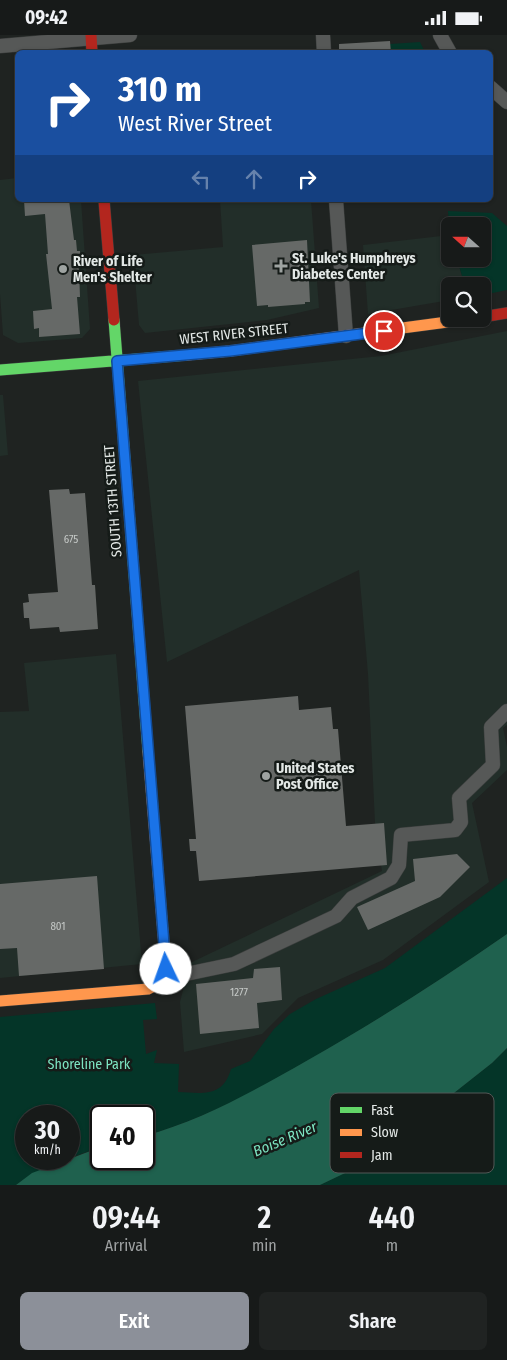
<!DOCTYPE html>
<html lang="en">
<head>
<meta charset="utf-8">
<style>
  :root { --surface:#171a19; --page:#202322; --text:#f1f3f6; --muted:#9ea1a2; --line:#363838; --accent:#8c9099 }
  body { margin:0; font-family:"Fira Sans Condensed",sans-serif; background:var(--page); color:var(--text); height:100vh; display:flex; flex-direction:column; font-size:19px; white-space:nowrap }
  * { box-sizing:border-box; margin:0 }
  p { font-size:16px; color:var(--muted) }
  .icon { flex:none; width:28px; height:28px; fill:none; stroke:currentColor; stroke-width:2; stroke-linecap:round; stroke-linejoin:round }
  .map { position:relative; height:1150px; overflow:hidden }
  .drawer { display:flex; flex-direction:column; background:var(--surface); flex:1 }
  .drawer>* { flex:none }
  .hud { position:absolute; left:15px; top:15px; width:478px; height:152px; border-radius:8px; box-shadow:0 1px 4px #0004,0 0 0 1px var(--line); background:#1a4fa0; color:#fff; overflow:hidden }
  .needle { width:32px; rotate:291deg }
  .buttons { position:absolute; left:441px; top:182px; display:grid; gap:10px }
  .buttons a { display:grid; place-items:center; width:50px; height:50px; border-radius:8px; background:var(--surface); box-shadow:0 1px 4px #0004,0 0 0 1px var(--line); font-size:25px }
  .speed { position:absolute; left:15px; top:1070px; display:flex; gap:10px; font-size:25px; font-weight:700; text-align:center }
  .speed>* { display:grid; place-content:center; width:65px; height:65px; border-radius:50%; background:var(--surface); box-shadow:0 1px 4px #0004,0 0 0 1px var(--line); line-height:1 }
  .speed small { font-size:12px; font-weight:400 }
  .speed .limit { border:2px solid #111; border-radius:8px; background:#fff; color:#111 }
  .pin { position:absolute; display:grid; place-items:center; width:42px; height:42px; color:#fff; margin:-21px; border:2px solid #fff; border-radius:50%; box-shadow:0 1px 5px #0007 }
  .me { position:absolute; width:55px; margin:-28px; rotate:357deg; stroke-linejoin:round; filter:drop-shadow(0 0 4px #0008) }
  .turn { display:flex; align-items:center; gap:18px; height:105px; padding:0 20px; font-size:22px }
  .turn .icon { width:65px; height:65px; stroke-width:2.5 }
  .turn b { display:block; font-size:35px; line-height:42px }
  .lanes { display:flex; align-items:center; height:48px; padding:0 20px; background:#0003; justify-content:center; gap:25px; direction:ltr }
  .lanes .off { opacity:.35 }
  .eta { display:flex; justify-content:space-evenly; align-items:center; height:85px; text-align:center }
  .eta b { font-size:30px; font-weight:600; line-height:35px }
  .cta { display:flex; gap:10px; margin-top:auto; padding:10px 20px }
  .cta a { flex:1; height:58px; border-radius:8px; background:var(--accent); color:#fff; font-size:20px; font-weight:600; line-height:58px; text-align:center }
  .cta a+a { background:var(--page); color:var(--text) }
  .status { display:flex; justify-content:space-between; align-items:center; height:35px; padding:0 25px; background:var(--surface); direction:ltr }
  .status svg { height:14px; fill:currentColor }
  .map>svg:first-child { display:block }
  .built { fill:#222e29 }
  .green { fill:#043528 }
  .water { fill:#1f614e }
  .building { fill:#666967 }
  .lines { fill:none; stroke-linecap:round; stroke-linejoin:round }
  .street-casing { stroke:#3b3e3d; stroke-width:15 }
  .fast-casing { stroke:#3b3e3d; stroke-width:12 }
  .slow-casing { stroke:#3b3e3d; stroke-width:12 }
  .jam-casing { stroke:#3b3e3d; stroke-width:12 }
  .street { stroke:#565857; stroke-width:14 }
  .fast { stroke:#63d668; stroke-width:11 }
  .slow { stroke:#ff974d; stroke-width:11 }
  .jam { stroke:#b3261e; stroke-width:11 }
  .route-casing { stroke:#114b97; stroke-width:12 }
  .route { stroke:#1a73e8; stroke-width:9 }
  .poi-dot { fill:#9ea3a1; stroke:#151b18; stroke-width:2 }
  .labels { text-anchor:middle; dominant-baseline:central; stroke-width:5; stroke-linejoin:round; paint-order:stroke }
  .number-label { font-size:11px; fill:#c4c8c6 }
  .poi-label { font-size:14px; font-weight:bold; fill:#e3e8e6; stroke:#151b18; text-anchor:start }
  .street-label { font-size:14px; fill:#e3e8e6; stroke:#151b18 }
  .park-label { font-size:14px; fill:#7de4c2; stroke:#151b18 }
  .water-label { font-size:15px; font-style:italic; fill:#7ce3c0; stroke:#151b18 }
  .key { fill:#151b18; stroke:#535856; stroke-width:1 }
  .key-label { font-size:14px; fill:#e3e8e6 }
</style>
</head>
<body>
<div class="status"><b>09:42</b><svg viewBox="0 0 49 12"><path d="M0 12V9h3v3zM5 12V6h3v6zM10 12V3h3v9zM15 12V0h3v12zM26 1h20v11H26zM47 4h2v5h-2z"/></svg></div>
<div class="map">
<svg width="507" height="1150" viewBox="0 0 507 1150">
  <rect width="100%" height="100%" fill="#1f2321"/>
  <path class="built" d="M 17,143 L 18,165 L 81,165 L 90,294 L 82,303 L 18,308 L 3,300 L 0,259 L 0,145 Z
    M 220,165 L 311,165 L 319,273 L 267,285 L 145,298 L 139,290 L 133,220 L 223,212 Z
    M 450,200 L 450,224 L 457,224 L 465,251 L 450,251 L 450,265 L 368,279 L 363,210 Z
    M 507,296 L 507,690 L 503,693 L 507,712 L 507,735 L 472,768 L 489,847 L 383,925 L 298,963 L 262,999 L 184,1017 L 180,967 L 190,928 L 382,836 L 375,788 L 368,639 L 359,535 L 167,627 L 138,346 L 381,321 Z
    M 0,360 L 3,360 L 8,420 L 0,421 Z
    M 116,619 L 142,929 L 0,943 L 0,677 L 29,676 L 24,628 Z"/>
  <path class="green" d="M 420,7 L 425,17 L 391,17 L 390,9 Z
    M 448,176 L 492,178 L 507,191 L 507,255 L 483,260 L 482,251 L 465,251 L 457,224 L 482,224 L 482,191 L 450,191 L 450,200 Z
    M 507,843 L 507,899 C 441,945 375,987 305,1027 C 253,1057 202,1085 144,1101 L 144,1081 L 101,1081 L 101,1112 L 69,1123 L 69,1081 L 26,1081 L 26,1124 L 68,1124 L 32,1139 L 16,1150 L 0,1150 L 0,982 L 155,968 L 157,984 L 143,985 L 146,1019 L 157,1015 L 154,1028 L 179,1029 L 178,1057 C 202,1058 223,1063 231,1034 L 250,1026 L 274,994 L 290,979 L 316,964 L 385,933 Z
    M 507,1013 L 507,1150 L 320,1150 L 364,1129 L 492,1028 Z"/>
  <path class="water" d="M 507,899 L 507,1013 L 492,1028 L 364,1129 L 320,1150 L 16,1150 L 32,1138 L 101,1112 L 101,1124 L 144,1124 L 144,1101 C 203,1085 255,1055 308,1025 C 377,986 442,944 507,899 Z"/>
  <path class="building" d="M 390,6 L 391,18 L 339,18 L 339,9 Z
    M 24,165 L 69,165 L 74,205 L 76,205 L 77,216 L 80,216 L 81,233 L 79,233 L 80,262 L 77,262 L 80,299 L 39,302 L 39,293 L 34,294 L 33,276 L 52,274 L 46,219 L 48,219 L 45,179 L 25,181 Z
    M 307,205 L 310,267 L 305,267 L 305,269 L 268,272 L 268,270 L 257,271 L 252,210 Z
    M 69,454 L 70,459 L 85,458 L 92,550 L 95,550 L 98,594 L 60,597 L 59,592 L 30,594 L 29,583 L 24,583 L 23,568 L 29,567 L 28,559 L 58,557 L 49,455 Z
    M 298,661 L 299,675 L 331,672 L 333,694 L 338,694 L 346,791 L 384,788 L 387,830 L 199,846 L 196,816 L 190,816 L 189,804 L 196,804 L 185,671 Z
    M 457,819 L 470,832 L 440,862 L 368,895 L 357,872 L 415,846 L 413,824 Z
    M 97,841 L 104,934 L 19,941 L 17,913 L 0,914 L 0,849 Z
    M 280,932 L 282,965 L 257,968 L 259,993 L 200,999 L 196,949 L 253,943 L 254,934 Z"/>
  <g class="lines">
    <g class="street-casing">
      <path id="street" d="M 323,0 L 324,18
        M 440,0 L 450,18
        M 0,11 L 130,0
        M 490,52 L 507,67
        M 336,165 L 346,301
        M 162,944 L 234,929 L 336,881 L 352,863 L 391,843 L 399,830 L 401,800 L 455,795 L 461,787 L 459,763 L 493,730 L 491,692 L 507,676"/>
    </g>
    <g class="fast-casing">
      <path id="fast" d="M 114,285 L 148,716
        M 0,335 L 187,320"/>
    </g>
    <g class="slow-casing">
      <path id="slow" d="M 187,320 L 230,316 L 470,284
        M 0,966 L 148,954 L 158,949 L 166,934 L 148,716"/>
    </g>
    <g class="jam-casing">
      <path id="jam" d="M 91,0 L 92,18
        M 104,165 L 114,285
        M 482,282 L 507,278"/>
    </g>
    <use href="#street" class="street"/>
    <use href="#fast" class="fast"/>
    <use href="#slow" class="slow"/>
    <use href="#jam" class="jam"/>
  </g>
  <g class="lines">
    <g class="route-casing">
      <path id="route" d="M 166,934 L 117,326 L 230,316 L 384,296"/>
    </g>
    <use href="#route" class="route"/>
  </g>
  <g class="poi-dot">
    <path d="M278.5 223.5h5v5h5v5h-5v5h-5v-5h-5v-5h5z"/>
    <circle cx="63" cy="234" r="5"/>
    <circle cx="266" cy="741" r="5"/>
  </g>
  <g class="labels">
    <g class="number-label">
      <text x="71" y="504">675</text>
      <text x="58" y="891">801</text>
      <text x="239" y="957">1277</text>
    </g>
    <g class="poi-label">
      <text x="292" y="223">St. Luke's Humphreys<tspan x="292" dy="16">Diabetes Center</tspan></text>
      <text x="73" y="226">River of Life<tspan x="73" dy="16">Men's Shelter</tspan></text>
      <text x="276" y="733">United States<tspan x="276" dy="16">Post Office</tspan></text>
    </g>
    <g class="street-label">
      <text transform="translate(234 299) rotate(-6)">WEST RIVER STREET</text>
      <text transform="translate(113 466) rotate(-94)">SOUTH 13TH STREET</text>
    </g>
    <g class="park-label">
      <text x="89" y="1029">Shoreline Park</text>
    </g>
    <g class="water-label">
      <text transform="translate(285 1104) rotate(-23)">Boise River</text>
    </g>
  </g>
  <rect x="330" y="1058" width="164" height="80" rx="8" class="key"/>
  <rect x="340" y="1072" width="22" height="6" fill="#63d668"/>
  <rect x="340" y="1094" width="22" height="7" fill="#ff974d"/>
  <rect x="340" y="1117" width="22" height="6" fill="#b3261e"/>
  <g class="key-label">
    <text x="371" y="1080">Fast</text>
    <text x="371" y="1102">Slow</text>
    <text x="371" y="1125">Jam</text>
  </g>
</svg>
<div class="buttons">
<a><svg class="needle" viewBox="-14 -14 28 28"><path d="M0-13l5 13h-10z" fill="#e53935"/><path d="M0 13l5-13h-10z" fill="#9ea1a2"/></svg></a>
<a><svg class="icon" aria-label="search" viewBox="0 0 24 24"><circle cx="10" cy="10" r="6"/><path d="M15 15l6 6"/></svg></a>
</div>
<div class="speed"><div>30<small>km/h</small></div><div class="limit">40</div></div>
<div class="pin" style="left:384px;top:296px;background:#d93025"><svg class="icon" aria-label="arrive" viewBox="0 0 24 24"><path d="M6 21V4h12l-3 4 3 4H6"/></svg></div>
<svg class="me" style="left:166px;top:934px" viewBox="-20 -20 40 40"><circle r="19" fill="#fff"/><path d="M0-13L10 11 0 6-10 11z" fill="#1a73e8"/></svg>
<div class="hud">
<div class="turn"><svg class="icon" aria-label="right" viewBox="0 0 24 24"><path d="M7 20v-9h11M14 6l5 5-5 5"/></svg><div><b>310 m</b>West River Street</div></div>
<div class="lanes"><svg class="icon off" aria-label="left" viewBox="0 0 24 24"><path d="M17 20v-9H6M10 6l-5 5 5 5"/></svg><svg class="icon off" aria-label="ahead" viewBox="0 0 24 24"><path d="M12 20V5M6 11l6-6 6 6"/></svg><svg class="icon" aria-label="right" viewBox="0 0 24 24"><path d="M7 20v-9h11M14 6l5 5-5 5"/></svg></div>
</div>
</div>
<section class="drawer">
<div class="eta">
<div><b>09:44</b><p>Arrival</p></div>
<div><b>2</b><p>min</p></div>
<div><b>440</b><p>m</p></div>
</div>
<div class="cta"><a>Exit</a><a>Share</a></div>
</section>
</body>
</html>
